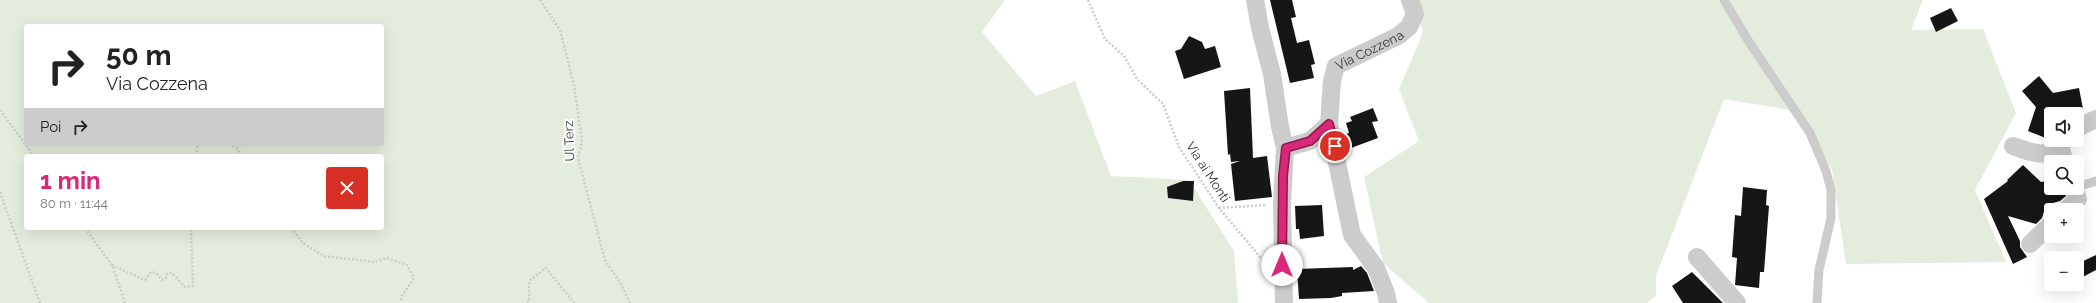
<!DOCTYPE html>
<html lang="it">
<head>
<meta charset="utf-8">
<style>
  :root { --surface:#fff; --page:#f6f6f6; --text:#222; --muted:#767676; --accent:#db2777 }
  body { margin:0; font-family:Raleway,sans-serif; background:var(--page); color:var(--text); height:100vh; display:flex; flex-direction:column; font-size:15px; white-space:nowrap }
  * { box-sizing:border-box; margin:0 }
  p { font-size:13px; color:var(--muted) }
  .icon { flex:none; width:22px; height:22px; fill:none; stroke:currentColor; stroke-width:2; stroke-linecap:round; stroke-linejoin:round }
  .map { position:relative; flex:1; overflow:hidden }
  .details { position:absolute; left:24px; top:154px; width:360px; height:76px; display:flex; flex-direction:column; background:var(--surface); border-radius:4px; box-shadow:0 4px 16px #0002 }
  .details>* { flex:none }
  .top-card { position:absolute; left:24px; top:24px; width:360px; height:122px; border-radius:4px; box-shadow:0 4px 16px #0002; background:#fff; color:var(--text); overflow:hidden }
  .controls { position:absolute; left:2044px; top:107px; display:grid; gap:8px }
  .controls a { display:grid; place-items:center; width:40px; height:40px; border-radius:4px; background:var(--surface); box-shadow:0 4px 16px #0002; font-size:20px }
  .pin { position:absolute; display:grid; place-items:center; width:34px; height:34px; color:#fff; margin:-17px; border:2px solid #fff; border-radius:50%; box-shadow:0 1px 4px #0007 }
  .me { position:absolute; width:44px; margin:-22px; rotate:0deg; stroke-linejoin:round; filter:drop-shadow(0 0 3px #0008) }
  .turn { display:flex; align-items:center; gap:14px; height:84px; padding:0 16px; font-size:18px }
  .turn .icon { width:52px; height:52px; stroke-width:2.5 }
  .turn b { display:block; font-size:28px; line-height:34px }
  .then { display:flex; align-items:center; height:38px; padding:0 16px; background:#0003; gap:8px; font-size:15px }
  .round { display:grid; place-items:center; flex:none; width:42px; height:42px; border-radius:4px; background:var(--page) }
  .head { display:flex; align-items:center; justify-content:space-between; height:68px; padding:0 16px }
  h1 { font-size:24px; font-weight:700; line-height:30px; color:var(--accent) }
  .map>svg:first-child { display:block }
  .green { fill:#e4eddd; fill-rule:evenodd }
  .building { fill:#161616 }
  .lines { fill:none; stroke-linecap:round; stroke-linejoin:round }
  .path { stroke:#ccc; stroke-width:2.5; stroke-dasharray:2 2; stroke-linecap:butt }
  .lane { stroke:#ccc; stroke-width:9 }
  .street { stroke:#ccc; stroke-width:18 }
  .route-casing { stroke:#8e194d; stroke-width:10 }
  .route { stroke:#db2777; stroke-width:7 }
  .labels { text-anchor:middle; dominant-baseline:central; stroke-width:4; stroke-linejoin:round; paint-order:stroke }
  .street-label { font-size:13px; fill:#2f2f2f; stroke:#fff }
</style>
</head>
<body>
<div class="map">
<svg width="2096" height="303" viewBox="0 0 2096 303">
  <rect width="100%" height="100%" fill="#fff"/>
  <path class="green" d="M 0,0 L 1005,0 L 982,32 L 1036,96 L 1075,81 L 1111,176 L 1189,180 L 1234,251 L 1238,303 L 0,303 ZM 26,26 L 382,26 L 382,144 L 26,144 ZM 26,156 L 382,156 L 382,228 L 26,228 Z
    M 1415,0 L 1923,0 L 1911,30 L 1983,29 L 2016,113 L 1975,190 L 2006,262 L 1846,264 L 1832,170 L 1797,111 L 1724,99 L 1656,276 L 1656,296 L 1647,303 L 1429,303 L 1383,263 L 1364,177 L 1419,141 L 1399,89 L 1423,33 Z"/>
  <path class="building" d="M 1270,0 L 1292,0 L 1296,17 L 1291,18 L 1297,43 L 1309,40 L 1315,64 L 1311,65 L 1314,78 L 1290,83 Z
    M 1951,8 L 1958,21 L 1936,32 L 1930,18 Z
    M 1189,36 L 1202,42 L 1205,49 L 1215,46 L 1221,67 L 1184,79 L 1175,51 L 1181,49 Z
    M 2039,76 L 2053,93 L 2079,88 L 2083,109 L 2063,114 L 2051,114 L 2051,132 L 2048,139 L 2028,131 L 2036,107 L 2022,91 Z
    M 1250,88 L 1253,158 L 1267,156 L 1272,197 L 1235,201 L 1231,164 L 1240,161 L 1231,162 L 1230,154 L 1228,155 L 1224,91 Z
    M 1373,108 L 1378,121 L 1372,122 L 1378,138 L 1351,148 L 1346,134 L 1349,133 L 1346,123 L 1352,121 L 1350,117 Z
    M 2023,165 L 2041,182 L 2051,180 L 2051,188 L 2064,188 L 2066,196 L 2060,201 L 2046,205 L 2042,218 L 2036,224 L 2008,216 L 2020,241 L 2020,247 L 2027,257 L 2013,264 L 1984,199 L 2008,181 L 2007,180 Z
    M 1183,181 L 1194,181 L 1193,201 L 1168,198 L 1167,187 Z
    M 1743,187 L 1767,190 L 1766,205 L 1769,206 L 1764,272 L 1760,272 L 1759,288 L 1735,285 L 1737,258 L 1732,257 L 1735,215 L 1741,216 Z
    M 1322,205 L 1324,236 L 1300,239 L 1299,229 L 1296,229 L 1295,206 Z
    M 2096,255 L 2096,270 L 2077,280 L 2077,264 Z
    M 1361,266 L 1367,273 L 1374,291 L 1342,293 L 1342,296 L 1331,298 L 1299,299 L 1297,269 L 1353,267 L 1353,270 Z
    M 1692,272 L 1723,303 L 1683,303 L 1672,286 Z"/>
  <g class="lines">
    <path class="path" d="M 540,0 L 560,30 L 574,85 L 582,142 L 578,158 L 605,260 L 621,284 L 630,303
      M 1088,0 L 1105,39 L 1124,56 L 1137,79 L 1163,104 L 1179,147 L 1219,208 L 1265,263
      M 0,110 L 34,156
      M 229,144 L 238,149 L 241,156
      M 196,156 L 198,144
      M 0,192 L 40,303
      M 1219,208 L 1266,205
      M 85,228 L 112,265 L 125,303
      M 291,228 L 303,243 L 324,256 L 374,262 L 387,258 L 407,265 L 414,278 L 402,296 L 400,303
      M 112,265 L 145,280 L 151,272 L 156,273 L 162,280 L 166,278 L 167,274 L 172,273 L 185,287 L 193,286 L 191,228
      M 527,303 L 529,302 L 529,281 L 546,268 L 574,303"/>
    <path class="lane" d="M 1724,0 L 1749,42 L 1810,133 L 1826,171 L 1831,190 L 1831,218 L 1819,270 L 1817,303
      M 2077,187 L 2096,181"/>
    <g class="street">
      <path d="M 1255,0 L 1260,28 L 1272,74 L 1280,127 L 1285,148 L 1282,203 L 1284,303"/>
      <path d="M 1329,124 L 1352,235 L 1376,268 L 1386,293 L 1388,303"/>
      <path d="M 2077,128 L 2096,119"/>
      <path d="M 2013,146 C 2035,154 2048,160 2065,140"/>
      <path d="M 2060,146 L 2065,162"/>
      <path id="s1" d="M 1285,148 L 1310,141 L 1329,124 L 1332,81 L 1336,66 L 1398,36 L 1409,27 L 1415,14 L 1410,0"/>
      <path d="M 2066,210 L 2078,199 L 2074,188"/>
      <path d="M 2030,244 L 2051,224"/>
      <path d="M 1697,257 L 1737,303"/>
    </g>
  </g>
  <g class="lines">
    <g class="route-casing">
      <path id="route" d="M 1282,265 L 1283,176 L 1286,148 L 1310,141 L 1329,124 L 1335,146"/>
    </g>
    <use href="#route" class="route"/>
  </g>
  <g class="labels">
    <g class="street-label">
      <text stroke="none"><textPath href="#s1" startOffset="147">Via Cozzena</textPath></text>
      <text transform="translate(569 141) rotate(-92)">Ul Terz</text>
      <text transform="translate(1208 172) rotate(57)">Via ai Monti</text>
    </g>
  </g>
</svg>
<div class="controls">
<a><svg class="icon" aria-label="sound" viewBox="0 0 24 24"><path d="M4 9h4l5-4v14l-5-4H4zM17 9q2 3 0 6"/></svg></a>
<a><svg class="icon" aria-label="search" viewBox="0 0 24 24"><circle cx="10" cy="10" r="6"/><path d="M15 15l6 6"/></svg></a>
<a>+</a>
<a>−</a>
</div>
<div class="pin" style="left:1335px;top:146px;background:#d93025"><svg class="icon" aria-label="arrive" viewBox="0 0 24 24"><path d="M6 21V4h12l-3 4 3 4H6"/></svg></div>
<svg class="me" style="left:1282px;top:265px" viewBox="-20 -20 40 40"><circle r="19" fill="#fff"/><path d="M0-13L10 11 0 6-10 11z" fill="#db2777"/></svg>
<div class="top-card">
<div class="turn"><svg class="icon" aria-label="right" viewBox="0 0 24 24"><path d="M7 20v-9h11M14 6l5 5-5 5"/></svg><div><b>50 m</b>Via Cozzena</div></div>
<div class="then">Poi<svg class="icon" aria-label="right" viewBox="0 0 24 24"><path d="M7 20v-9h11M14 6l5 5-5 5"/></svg></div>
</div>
<section class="details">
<div class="head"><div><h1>1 min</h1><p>80 m · 11:44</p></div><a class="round" style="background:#d93025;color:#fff"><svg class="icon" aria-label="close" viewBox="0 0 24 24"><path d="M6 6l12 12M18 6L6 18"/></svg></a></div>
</section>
</div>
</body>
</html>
